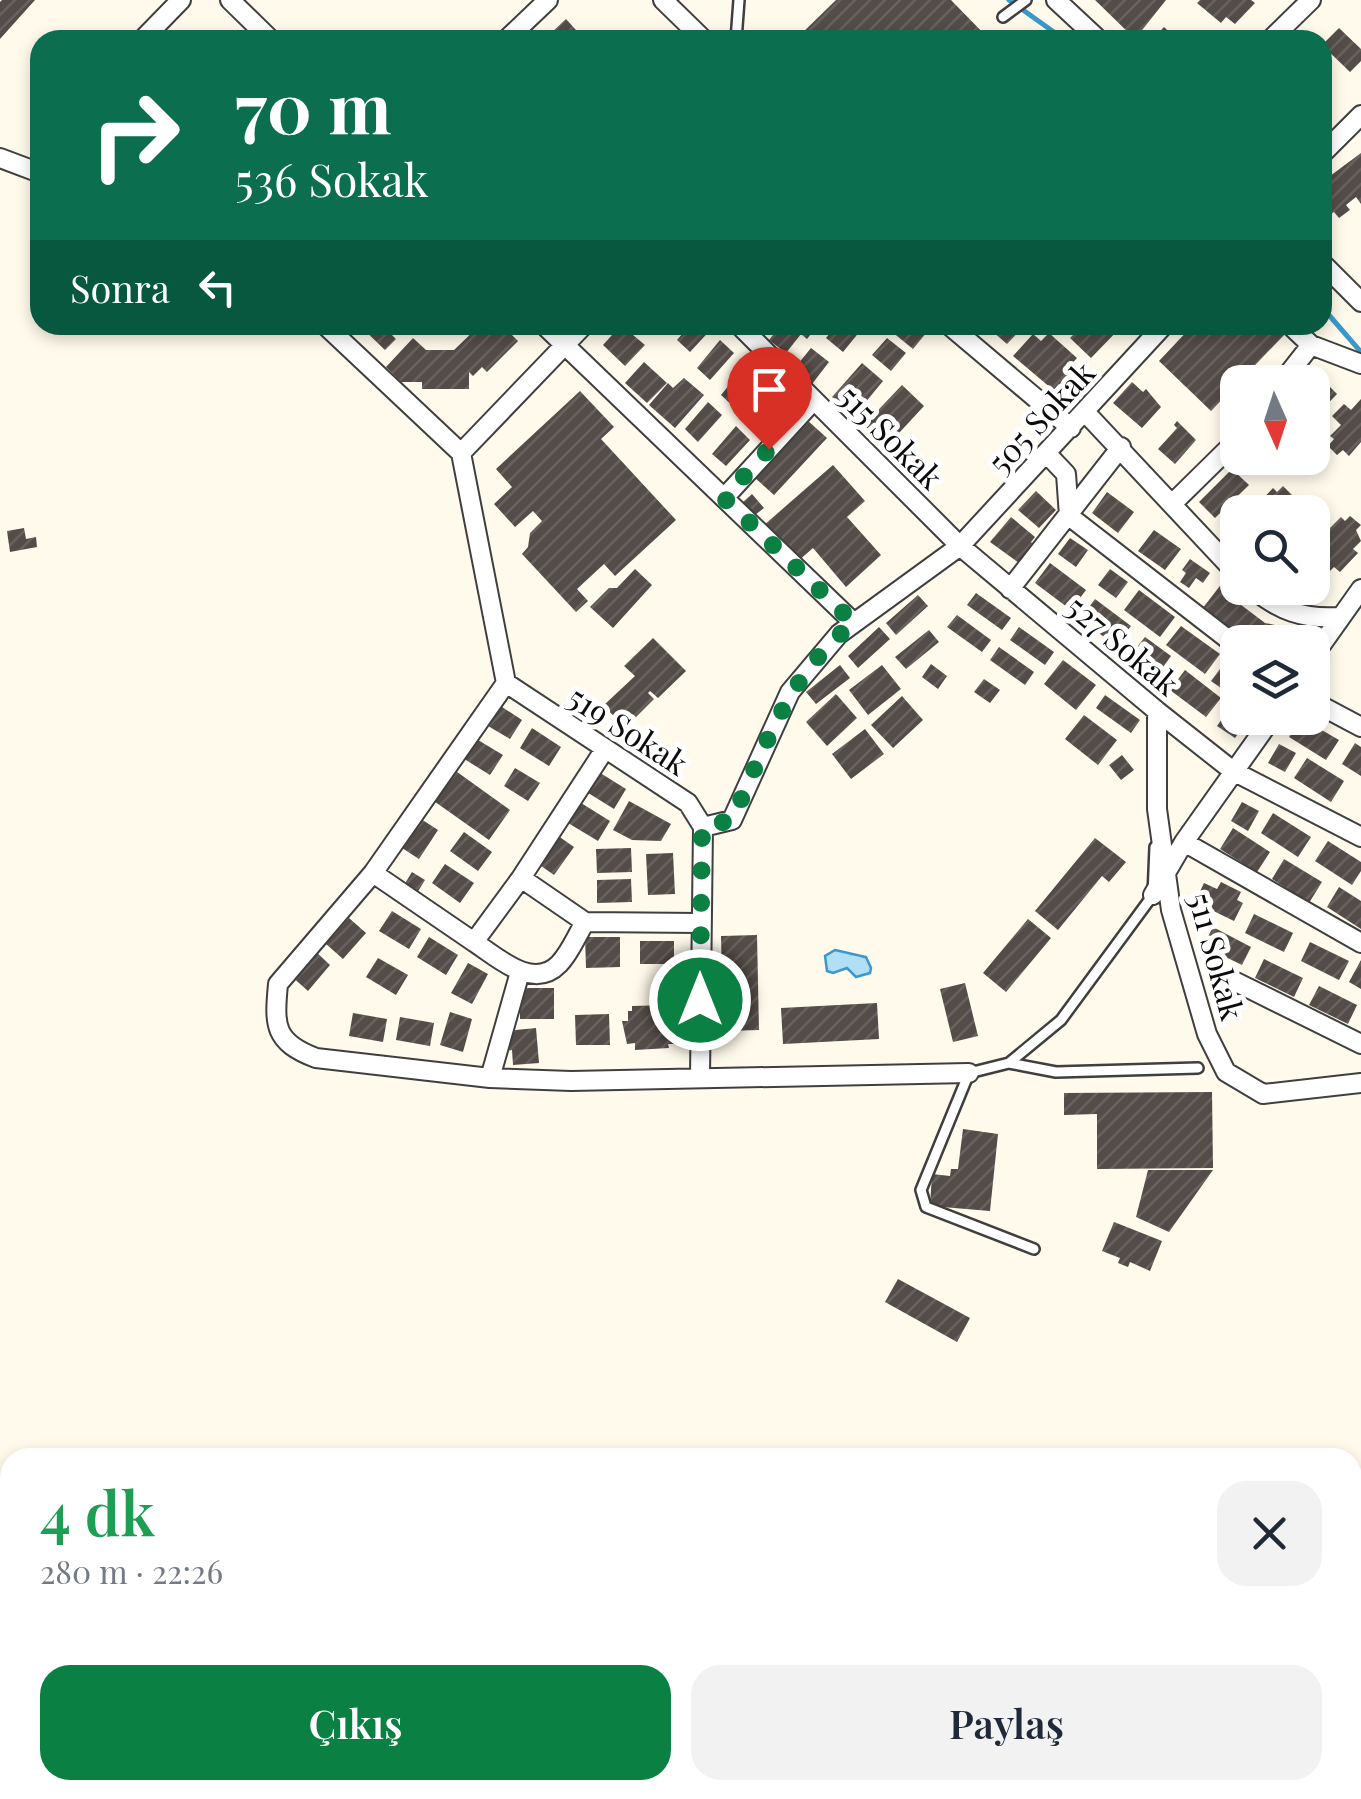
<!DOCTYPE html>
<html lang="tr">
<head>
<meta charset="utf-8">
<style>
  :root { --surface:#fff; --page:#f2f2f3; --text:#1f2937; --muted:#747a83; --accent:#0b8043 }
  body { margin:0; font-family:"Playfair Display",serif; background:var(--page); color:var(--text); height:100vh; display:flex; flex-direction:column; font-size:38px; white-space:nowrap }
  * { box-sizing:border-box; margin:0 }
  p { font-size:32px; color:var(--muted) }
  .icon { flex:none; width:55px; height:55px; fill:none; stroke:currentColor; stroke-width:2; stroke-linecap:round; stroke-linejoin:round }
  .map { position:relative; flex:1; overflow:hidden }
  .side { position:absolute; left:0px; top:1448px; width:1362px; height:352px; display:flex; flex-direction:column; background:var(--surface); border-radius:30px 30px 0 0; box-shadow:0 5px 15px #0003 }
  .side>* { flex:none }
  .guide { position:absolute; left:30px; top:30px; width:1302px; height:305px; border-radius:30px; box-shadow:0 5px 15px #0003; background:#0b6e4f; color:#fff; overflow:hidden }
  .needle { width:65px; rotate:177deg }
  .buttons { position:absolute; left:1220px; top:365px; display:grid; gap:20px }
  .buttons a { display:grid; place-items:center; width:110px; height:110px; border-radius:20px; background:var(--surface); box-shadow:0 5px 15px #0003; font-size:50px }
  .pin { position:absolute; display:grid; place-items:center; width:85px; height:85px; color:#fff; margin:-102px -42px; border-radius:50% 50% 50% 0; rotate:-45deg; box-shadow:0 0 10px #0007 }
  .pin .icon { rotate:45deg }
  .me { position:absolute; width:110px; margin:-55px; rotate:0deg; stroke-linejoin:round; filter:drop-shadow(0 0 8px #0008) }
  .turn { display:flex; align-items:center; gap:35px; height:210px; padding:0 40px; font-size:45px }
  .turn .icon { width:130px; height:130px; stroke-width:2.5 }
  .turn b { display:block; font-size:70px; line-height:85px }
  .then { display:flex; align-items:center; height:95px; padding:0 40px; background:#0003; gap:20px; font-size:38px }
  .round { display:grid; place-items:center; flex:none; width:105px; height:105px; border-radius:30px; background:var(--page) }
  .summary { display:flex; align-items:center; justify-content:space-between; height:170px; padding:0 40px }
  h1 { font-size:60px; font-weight:600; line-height:75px; color:#1e9e55 }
  .action { display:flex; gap:20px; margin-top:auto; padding:20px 40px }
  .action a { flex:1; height:115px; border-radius:30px; background:var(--accent); color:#fff; font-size:40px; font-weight:600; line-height:115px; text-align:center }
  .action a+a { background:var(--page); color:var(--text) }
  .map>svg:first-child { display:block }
  .water { fill:url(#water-ripples); stroke:#3999cb; stroke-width:2.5 }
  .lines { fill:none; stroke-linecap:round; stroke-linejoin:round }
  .stream { stroke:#3999cb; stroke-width:5 }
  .building { fill:url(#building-hatch) }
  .service-casing { stroke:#3f3f3f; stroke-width:14 }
  .minor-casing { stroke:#3f3f3f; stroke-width:22 }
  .service { stroke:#fff; stroke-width:9 }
  .minor { stroke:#fff; stroke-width:18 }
  .route { stroke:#0b8043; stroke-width:18; stroke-dasharray:0 32.4 }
  .labels { text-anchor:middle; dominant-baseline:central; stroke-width:10; stroke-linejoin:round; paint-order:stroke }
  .street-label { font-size:32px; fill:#0c0c0c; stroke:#fff }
</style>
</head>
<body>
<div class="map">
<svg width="1361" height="1799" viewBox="0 0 1361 1799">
  <defs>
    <pattern id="water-ripples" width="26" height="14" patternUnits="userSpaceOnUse" patternTransform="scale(2.5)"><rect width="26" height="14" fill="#b1dff5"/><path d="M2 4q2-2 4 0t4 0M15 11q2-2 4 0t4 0" fill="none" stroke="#97bed1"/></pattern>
    <pattern id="building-hatch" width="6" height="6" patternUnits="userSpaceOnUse" patternTransform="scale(2.5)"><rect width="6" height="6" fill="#544c48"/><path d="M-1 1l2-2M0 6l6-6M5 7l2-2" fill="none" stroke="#68615e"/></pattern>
  </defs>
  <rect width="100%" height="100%" fill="#fffaeb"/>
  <path class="water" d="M 835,950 L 866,957 L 871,968 L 870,973 L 856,977 L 847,968 L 833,973 L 827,971 L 825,956 Z"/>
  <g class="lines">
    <path class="stream" d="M 1009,0 L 1065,40
      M 1322,307 L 1361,352"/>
  </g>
  <path class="building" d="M 2,0 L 35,0 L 0,39 L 0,2 Z
    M 836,0 L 951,0 L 990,40 L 795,40 Z
    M 1095,0 L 1166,0 L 1135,39 Z
    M 1200,0 L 1251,0 L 1255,3 L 1235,24 L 1226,17 L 1221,23 L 1197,3 Z
    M 566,19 L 585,40 L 555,40 L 550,34 Z
    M 1164,27 L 1178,40 L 1152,40 Z
    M 1339,28 L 1361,49 L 1361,61 L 1350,72 L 1322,45 Z
    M 1361,153 L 1361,204 L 1356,197 L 1346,205 L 1350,210 L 1339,218 L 1334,212 L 1322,220 L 1322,182 Z
    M 359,325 L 400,325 L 391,334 L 396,339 L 385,350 Z
    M 480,325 L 502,325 L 518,341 L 487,372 L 482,367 L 473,376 L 469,372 L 469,389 L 422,389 L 422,382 L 401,382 L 386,367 L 413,338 L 426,350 L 454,350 Z
    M 621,325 L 645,345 L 625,366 L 603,345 Z
    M 690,325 L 715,325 L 690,352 L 677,340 Z
    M 781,325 L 818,325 L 807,339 L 801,334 L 786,353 L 769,340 Z
    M 836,325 L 865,325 L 843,352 L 826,338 Z
    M 888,325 L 919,325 L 927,332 L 913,349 L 886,327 Z
    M 985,325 L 1025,325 L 1007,344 Z
    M 1072,325 L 1123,325 L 1091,358 L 1070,338 L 1078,330 Z
    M 1193,325 L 1280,325 L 1287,332 L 1211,411 L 1159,361 Z
    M 1049,333 L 1077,358 L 1069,367 L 1076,374 L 1058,394 L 1013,356 L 1033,334 L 1041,341 Z
    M 887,338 L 906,353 L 891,371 L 872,355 Z
    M 720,340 L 734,353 L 710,380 L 697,368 Z
    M 811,348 L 829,362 L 812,384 L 794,369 Z
    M 644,362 L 667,383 L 647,403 L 625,383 Z
    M 862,363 L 883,381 L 855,415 L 832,397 Z
    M 744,367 L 758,380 L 734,407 L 721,395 Z
    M 684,378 L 704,395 L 675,428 L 649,405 L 668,383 L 673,388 Z
    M 1321,378 L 1337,394 L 1312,420 L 1312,387 Z
    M 1132,382 L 1143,392 L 1146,389 L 1161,407 L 1142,428 L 1113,403 Z
    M 902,385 L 924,406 L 887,446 L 864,425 Z
    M 580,391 L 614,427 L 601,439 L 676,520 L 615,576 L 604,564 L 577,589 L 588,601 L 576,612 L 522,554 L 528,547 L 530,533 L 542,521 L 533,511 L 515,527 L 494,504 L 512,487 L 496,469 Z
    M 762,391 L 776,404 L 753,430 L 739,418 Z
    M 1361,399 L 1361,442 L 1349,456 L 1343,450 L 1337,455 L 1328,446 L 1334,439 L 1330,436 L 1341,425 L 1332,416 L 1344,404 L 1351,410 Z
    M 708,402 L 722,415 L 698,442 L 685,429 Z
    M 807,420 L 827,438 L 774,495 L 754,477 Z
    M 1177,421 L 1196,440 L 1175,464 L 1158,449 L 1177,428 L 1174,425 Z
    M 736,426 L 750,440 L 726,466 L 712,454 Z
    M 1248,458 L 1275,458 L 1262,470 Z
    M 833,465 L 865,501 L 847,517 L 881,555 L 846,587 L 813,548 L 797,562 L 764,525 Z
    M 1232,469 L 1249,485 L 1215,518 L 1199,502 Z
    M 1283,486 L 1293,496 L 1288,501 L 1296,508 L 1292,512 L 1239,510 L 1251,498 L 1258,504 L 1273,488 L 1277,492 Z
    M 1036,491 L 1056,510 L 1039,528 L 1018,510 Z
    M 1107,492 L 1134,512 L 1118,533 L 1092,513 Z
    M 752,494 L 764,508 L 755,515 L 743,502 Z
    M 1350,516 L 1361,525 L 1356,530 L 1361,541 L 1353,549 L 1358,553 L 1340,572 L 1334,567 L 1323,578 L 1317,573 L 1312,578 L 1312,551 L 1316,548 L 1312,533 L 1318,527 L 1325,533 L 1341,517 L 1345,521 Z
    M 1011,517 L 1035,537 L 1031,542 L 1038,548 L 1023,566 L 990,542 Z
    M 24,528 L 26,539 L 36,537 L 37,547 L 10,552 L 7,531 Z
    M 1154,530 L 1181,549 L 1165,570 L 1138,551 Z
    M 1070,538 L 1088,550 L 1076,567 L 1058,554 Z
    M 1190,559 L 1210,573 L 1203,583 L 1196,578 L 1189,588 L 1180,582 L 1186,573 L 1182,570 Z
    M 1050,563 L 1086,590 L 1071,610 L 1035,583 Z
    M 635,569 L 652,585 L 613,628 L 590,607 L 609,588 L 617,588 Z
    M 1110,569 L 1128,582 L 1116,598 L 1098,585 Z
    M 1223,582 L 1236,592 L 1232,598 L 1265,623 L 1312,632 L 1303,642 L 1244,642 L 1202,609 Z
    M 1139,590 L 1175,617 L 1160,637 L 1124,610 Z
    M 976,593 L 1011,618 L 1002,630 L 967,605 Z
    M 918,595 L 928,606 L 896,635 L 886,623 Z
    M 1095,599 L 1131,626 L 1116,646 L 1080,619 Z
    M 957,615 L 991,640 L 982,652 L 947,627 Z
    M 1181,626 L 1220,654 L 1205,674 L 1166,645 Z
    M 879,627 L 890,639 L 858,668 L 848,656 Z
    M 1019,627 L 1054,652 L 1045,665 L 1010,640 Z
    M 929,630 L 939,642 L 906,669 L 895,657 Z
    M 1145,637 L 1171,656 L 1156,677 L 1129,657 Z
    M 653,638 L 686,671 L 658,698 L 650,691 L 648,693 L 654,699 L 626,727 L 603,706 L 635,676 L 624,666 Z
    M 999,647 L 1034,672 L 1025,685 L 990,660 Z
    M 1063,660 L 1096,685 L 1076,710 L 1044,684 Z
    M 1226,661 L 1238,669 L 1238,700 L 1211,681 Z
    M 931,664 L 947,676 L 938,689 L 922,677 Z
    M 840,665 L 850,678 L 816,704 L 806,692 Z
    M 882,665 L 901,689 L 868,715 L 849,690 Z
    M 1185,670 L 1221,698 L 1206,717 L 1170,690 Z
    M 984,679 L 1000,690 L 990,703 L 974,692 Z
    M 836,694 L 857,718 L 827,746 L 806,722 Z
    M 1105,695 L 1140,720 L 1131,733 L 1096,708 Z
    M 902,696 L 923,720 L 893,748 L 871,725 Z
    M 496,703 L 522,720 L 510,739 L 483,723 Z
    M 1229,709 L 1247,722 L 1235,738 L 1217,726 Z
    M 1084,715 L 1117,740 L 1098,765 L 1065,739 Z
    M 1301,718 L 1339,740 L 1326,760 L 1289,737 Z
    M 532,728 L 561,747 L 549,766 L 520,748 Z
    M 865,729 L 884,754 L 851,779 L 832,754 Z
    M 473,737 L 503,755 L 490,775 L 461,757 Z
    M 1355,743 L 1361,747 L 1361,776 L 1342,764 Z
    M 1279,744 L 1296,753 L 1285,772 L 1268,763 Z
    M 1122,755 L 1134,770 L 1121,780 L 1109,765 Z
    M 1307,758 L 1344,781 L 1331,802 L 1294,778 Z
    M 515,768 L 540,783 L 528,801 L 504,786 Z
    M 453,769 L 510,810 L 489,840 L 431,799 Z
    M 597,771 L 626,789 L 614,809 L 585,791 Z
    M 629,801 L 671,824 L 661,841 L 632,840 L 613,830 Z
    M 1242,802 L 1259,811 L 1248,831 L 1231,821 Z
    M 581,803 L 610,821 L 598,841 L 568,823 Z
    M 1273,813 L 1311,837 L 1298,857 L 1261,833 Z
    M 418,817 L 438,830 L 419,859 L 399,846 Z
    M 1233,828 L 1270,852 L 1257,872 L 1220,849 Z
    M 464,832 L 492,852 L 478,871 L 450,851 Z
    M 554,833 L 574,847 L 554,875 L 534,861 Z
    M 1095,838 L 1126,862 L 1109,882 L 1102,876 L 1058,930 L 1035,911 Z
    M 1328,841 L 1361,862 L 1361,871 L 1352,885 L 1315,861 Z
    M 631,848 L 632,872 L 597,873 L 596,849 Z
    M 673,853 L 675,894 L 648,895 L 646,854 Z
    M 1284,859 L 1322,882 L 1309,903 L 1272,879 Z
    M 445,864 L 474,883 L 460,903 L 432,883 Z
    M 412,872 L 425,880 L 417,893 L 404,885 Z
    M 631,879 L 632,902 L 597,903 L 597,880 Z
    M 1221,882 L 1241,892 L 1237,900 L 1243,903 L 1234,921 L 1195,902 L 1204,883 L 1217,889 Z
    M 1339,887 L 1361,901 L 1361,929 L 1327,907 Z
    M 392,911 L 421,929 L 409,949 L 379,931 Z
    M 1254,914 L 1293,933 L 1284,952 L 1245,933 Z
    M 349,918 L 366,933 L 343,959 L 326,944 Z
    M 1028,919 L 1051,938 L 1006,992 L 983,973 Z
    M 1213,927 L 1251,947 L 1242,965 L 1203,946 Z
    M 757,935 L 759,1030 L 723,1031 L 721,936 Z
    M 429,937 L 458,955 L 446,975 L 417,957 Z
    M 585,937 L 620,937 L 620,967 L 586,968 Z
    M 640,941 L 674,941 L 674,964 L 640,964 Z
    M 1310,942 L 1349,961 L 1339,980 L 1301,961 Z
    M 313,949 L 330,965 L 308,991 L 290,975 Z
    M 378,958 L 408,975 L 396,995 L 366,977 Z
    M 1264,959 L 1303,978 L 1294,997 L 1255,978 Z
    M 1361,960 L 1361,989 L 1349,982 Z
    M 468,963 L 488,974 L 472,1004 L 451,993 Z
    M 965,983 L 978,1036 L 953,1042 L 940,989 Z
    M 1319,986 L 1357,1005 L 1348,1024 L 1309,1005 Z
    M 520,988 L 554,988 L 554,1019 L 520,1019 Z
    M 877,1003 L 879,1039 L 783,1044 L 781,1008 Z
    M 669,1005 L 670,1013 L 676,1012 L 677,1021 L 680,1021 L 681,1034 L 676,1034 L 676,1044 L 668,1044 L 669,1048 L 635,1050 L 635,1043 L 627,1044 L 622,1021 L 628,1021 L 628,1011 L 632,1011 L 632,1006 Z
    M 450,1012 L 472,1019 L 463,1052 L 440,1045 Z
    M 353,1013 L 387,1019 L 383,1042 L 349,1036 Z
    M 609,1014 L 610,1045 L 576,1045 L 575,1015 Z
    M 400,1017 L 434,1023 L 430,1046 L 396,1040 Z
    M 536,1028 L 539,1063 L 513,1065 L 512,1050 L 506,1051 L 505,1031 Z
    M 1212,1092 L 1213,1168 L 1097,1169 L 1097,1114 L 1064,1115 L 1064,1093 Z
    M 963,1129 L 998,1134 L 990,1211 L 930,1206 L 932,1174 L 950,1176 L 951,1169 L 958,1169 Z
    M 1148,1170 L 1213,1170 L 1169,1232 L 1136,1217 Z
    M 1114,1222 L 1162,1241 L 1150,1271 L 1130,1262 L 1128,1267 L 1118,1263 L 1120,1258 L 1102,1251 Z
    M 898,1279 L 970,1318 L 957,1342 L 885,1302 Z"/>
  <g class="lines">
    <g class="service-casing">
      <path id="service" d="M 1003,17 L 1026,0
        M 736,40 L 739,0
        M 1009,1063 L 1056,1072 L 1198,1068
        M 1034,1249 L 926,1207 L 921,1190 L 969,1073 L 1009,1063 L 1061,1020 L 1153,895 L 1155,847"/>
    </g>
    <g class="minor-casing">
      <path id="minor" d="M 230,0 L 271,40
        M 663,0 L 704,40
        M 1056,0 L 1099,40
        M 142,40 L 181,0
        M 506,40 L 548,0
        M 1270,40 L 1311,0
        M 1322,154 L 1361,115
        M 0,158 L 40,173
        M 1322,263 L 1361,302
        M 325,325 L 461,453 L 506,683
        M 544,325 L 854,623
        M 739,325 L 960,546 L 1157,711 L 1233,771 L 1361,837
        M 949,325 L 1071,428
        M 1290,325 L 1311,345 L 1361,364
        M 1282,382 L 1311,345
        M 1085,412 L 1238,575
        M 461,453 L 584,325
        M 1047,454 L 1066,474 L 1069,516 L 1238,647
        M 724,498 L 814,400
        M 1172,504 L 1238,439
        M 1252,588 C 1279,611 1303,619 1338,617
        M 1010,589 L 1121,447
        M 1312,658 L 1361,589
        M 506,683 L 373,873 L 278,984 C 274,1026 274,1042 316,1058 L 490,1078 L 571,1081 L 969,1073
        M 506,683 L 688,803 L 703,827 L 700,1076
        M 1312,701 L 1361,727
        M 1157,711 L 1157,809 L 1171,910 L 1207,1034 L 1226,1072 L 1263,1094 L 1361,1083
        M 703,827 L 732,820 L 790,692 L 839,634 L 960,546 L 1164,325
        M 1184,842 L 1361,943
        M 373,873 L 474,942
        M 521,878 L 585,922 C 577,935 570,953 559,964 C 533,991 497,957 474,942 Z
        M 521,878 L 605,749
        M 1153,895 L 1184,842 L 1272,718
        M 585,922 L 700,923
        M 1236,982 L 1361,1044
        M 490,1078 L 520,972"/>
    </g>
    <use href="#service" class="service"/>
    <use href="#minor" class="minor"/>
  </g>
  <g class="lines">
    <path class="route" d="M 700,1000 L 702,827 L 732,820 C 764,749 790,671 854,623 L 724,498 L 769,449"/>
  </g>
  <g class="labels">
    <g class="street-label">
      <text transform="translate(1040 416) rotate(-47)">505 Sokak</text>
      <text transform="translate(892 436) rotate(45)">515 Sokak</text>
      <text transform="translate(1124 644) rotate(40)">527 Sokak</text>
      <text transform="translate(629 729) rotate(33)">519 Sokak</text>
      <text transform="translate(1218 956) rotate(75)">511 Sokak</text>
    </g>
  </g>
</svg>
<div class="buttons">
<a><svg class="needle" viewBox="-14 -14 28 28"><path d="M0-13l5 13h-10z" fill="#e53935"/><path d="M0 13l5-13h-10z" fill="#747a83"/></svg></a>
<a><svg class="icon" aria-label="search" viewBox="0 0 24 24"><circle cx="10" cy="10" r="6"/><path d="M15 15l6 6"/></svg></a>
<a><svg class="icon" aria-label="layers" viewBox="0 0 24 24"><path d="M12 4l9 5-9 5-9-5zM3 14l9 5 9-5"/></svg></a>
</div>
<div class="pin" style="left:769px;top:449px;background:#d93025"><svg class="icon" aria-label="arrive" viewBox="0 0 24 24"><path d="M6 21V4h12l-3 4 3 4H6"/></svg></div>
<svg class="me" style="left:700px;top:1000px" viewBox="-20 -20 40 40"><circle r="17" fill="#0b8043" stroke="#fff" stroke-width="3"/><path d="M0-11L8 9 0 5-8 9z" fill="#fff"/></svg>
<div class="guide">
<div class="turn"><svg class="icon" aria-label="right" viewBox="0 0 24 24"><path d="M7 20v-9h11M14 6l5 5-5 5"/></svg><div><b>70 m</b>536 Sokak</div></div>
<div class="then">Sonra<svg class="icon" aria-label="left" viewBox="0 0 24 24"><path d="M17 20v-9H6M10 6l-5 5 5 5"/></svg></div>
</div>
<section class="side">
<div class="summary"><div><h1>4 dk</h1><p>280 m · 22:26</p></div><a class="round"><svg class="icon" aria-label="close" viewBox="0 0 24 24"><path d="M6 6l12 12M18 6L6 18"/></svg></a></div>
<div class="action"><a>Çıkış</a><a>Paylaş</a></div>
</section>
</div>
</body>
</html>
